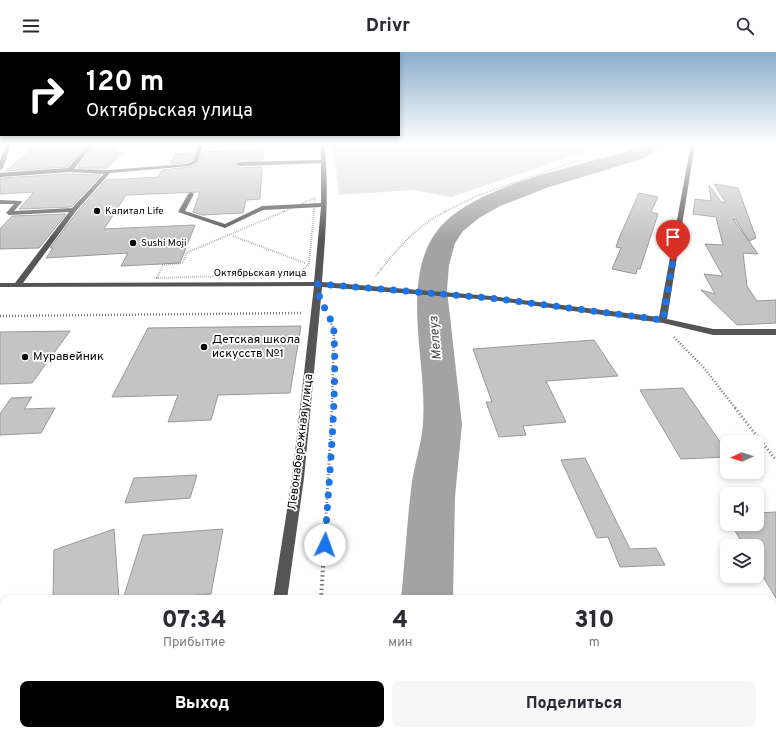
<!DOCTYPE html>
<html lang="ru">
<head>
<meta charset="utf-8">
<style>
  :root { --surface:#fff; --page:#f7f7f7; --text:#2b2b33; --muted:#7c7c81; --accent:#000 }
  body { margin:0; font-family:Overpass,sans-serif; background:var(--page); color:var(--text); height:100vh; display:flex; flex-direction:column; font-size:15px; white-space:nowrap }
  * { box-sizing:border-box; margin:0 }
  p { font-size:13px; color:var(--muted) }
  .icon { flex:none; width:22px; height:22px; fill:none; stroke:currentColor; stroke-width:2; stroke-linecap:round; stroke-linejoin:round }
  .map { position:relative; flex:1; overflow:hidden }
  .sheet { position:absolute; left:0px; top:543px; width:776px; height:140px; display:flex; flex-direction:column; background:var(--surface); border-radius:12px 12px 0 0; box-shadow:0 2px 6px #0003 }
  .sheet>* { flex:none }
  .banner { position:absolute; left:0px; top:0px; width:400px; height:84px; box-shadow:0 2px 6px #0003; background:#000; color:#fff; overflow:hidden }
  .needle { width:26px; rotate:267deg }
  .tools { position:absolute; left:720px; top:383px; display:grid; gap:8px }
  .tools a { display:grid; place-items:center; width:44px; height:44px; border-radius:8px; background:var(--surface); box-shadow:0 2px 6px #0003; font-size:20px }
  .pin { position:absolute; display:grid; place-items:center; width:34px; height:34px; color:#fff; margin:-41px -17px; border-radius:50% 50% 50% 0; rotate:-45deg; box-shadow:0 0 4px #0007 }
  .pin .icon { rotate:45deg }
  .me { position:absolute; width:44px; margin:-22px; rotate:3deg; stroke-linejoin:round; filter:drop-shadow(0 0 3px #0008) }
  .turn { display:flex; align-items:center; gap:14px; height:84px; padding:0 20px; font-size:18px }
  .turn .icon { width:52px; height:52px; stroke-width:2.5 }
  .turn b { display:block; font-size:28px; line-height:34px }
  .eta { display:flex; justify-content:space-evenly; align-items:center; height:68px; text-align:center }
  .eta b { font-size:24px; font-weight:800; line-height:28px }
  .button { display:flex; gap:8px; margin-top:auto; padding:8px 20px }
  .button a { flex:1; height:46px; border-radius:8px; background:var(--accent); color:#fff; font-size:16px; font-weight:800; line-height:46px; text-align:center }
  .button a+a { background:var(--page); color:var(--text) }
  header { display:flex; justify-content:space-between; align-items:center; height:52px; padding:0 20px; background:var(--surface); font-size:18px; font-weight:800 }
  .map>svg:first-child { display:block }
  .green { fill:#dcdcdc }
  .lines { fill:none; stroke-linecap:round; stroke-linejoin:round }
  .river { fill:#a3a3a3; fill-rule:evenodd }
  .building { fill:#c4c4c4; stroke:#999 }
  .path-far4 { stroke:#777; stroke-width:1.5; stroke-dasharray:0.5 1; stroke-linecap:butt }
  .path-far3 { stroke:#777; stroke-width:2; stroke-dasharray:0.5 1.5; stroke-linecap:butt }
  .path-far2 { stroke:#777; stroke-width:2.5; stroke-dasharray:1 2; stroke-linecap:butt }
  .path-far1 { stroke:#777; stroke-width:3; stroke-dasharray:1 2.5; stroke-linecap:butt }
  .path { stroke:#777; stroke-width:4; stroke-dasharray:1.5 3; stroke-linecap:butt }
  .minor { fill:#555; fill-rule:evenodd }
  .route { stroke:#1a73e8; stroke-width:7; stroke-dasharray:0 12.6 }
  .poi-dot { fill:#000; stroke:#fff; stroke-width:1.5 }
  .labels { text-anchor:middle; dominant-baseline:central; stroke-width:3.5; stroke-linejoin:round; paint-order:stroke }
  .far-poi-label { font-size:10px; fill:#000; stroke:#fff; text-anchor:start }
  .far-street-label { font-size:10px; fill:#000; stroke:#fff }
  .poi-label { font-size:12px; fill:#000; stroke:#fff; text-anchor:start }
  .street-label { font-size:12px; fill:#000; stroke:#fff }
  .water-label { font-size:13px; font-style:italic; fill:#444; stroke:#fff }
</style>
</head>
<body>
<header><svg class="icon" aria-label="menu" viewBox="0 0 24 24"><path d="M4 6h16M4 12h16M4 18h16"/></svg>Drivr<svg class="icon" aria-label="search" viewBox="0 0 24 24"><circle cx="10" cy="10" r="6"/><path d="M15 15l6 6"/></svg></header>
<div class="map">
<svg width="776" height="683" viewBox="0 0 776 683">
  <rect width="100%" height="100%" fill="#fff"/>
  <path class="green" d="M 333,92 L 574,92 L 584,100 L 451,145 L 412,138 L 339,143 Z"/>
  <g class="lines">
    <path class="river" d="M 641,92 L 663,92 L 645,106 L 549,135 L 500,154 L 479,166 L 463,179 L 455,191 L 449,213 L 447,238 L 462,372 L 455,445 L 453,547 L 401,547 C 405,508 407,468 412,430 C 415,410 422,390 423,370 C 428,309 395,217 446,169 C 486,131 579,114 631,98 Z
      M 388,679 L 450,679 L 452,683 L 388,683 Z"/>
  </g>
  <path class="building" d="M 38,92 L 67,92 L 63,96 L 85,95 L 67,115 L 6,119 Z
    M 118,93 L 112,100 L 122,100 L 107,116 L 77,116 L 94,94 Z
    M 263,97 L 263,108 L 239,108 L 235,112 L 239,116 L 262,115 L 260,147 L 246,148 L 243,161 L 202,163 L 193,160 L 200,140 L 126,143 L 104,177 L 195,173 L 180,211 L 121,214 L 128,201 L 46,206 L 53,196 L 50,196 L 77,160 L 106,128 L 158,125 L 162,118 L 190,115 L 199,111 L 202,100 Z
    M 194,101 L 192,108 L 187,111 L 170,112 L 175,102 Z
    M 70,122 L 101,123 L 71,155 L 19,157 L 34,140 L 0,142 L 0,126 Z
    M 714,132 L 738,136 L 756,186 L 749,189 L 736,168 L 733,167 L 758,202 L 743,201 L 747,234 L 757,249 L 776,248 L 776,271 L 737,273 L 701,238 L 715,242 L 704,222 L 723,224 L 705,192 L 723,193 L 716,165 L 693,162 L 695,147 L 711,149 L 709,133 L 721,150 L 726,151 Z
    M 639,141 L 658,145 L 651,160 L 658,162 L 640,217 L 637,217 L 636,222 L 612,217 L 621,196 L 616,195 L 619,186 Z
    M 66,162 L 39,196 L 0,197 L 0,177 L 12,164 Z
    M 301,274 L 290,341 L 218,343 L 211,368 L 168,370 L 178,343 L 112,345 L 148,276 Z
    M 70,279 L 32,331 L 0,332 L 0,280 Z
    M 594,288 L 618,324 L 546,329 L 566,370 L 523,374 L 526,383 L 499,385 L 486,350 L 492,350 L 473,297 Z
    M 683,336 L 727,400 L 727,405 L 681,407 L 640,338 Z
    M 32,345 L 24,357 L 55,356 L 41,381 L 0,383 L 0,362 L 11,346 Z
    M 585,406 L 630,497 L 656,496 L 665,513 L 620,515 L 608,485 L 597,486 L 561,408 Z
    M 197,423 L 190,446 L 125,451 L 134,426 Z
    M 776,460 L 776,546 L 757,515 L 757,494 L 744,494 L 731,472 L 757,472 L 757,461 Z
    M 114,477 L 119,547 L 53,547 L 54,498 Z
    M 223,477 L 211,542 L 152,547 L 123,547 L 143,483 Z"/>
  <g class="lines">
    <path class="path-far4" d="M 283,160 L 315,146 L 314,160
      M 444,160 L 479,143 L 580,108"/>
    <path class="path-far3" d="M 285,159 L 186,201 L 183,211 L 163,213 L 157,226 L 291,222 L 303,218 L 309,212 L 314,159
      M 233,184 L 305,211
      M 376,224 C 396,198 416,174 446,159"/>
    <path class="path-far2" d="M 0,264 L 301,261
      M 330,269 L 334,278 L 332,357
      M 674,285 L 704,316 L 736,357"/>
    <path class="path-far1" d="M 735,356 L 776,408
      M 324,500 L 332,356"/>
    <path class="path" d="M 321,547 L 324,499
      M 313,683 L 314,679"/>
    <path class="minor" d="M 7,92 L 11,92 L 3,116 L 0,118 L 0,109 Z
      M 89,92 L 94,92 L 74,117 L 108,118 L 187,112 L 193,109 L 199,92 L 203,92 L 198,110 L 190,114 L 110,121 L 76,159 L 23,231 L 314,230 L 321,155 L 263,158 L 225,176 L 178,160 L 188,142 L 191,140 L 194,142 L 185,159 L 225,172 L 262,154 L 321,151 L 321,111 L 239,114 L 236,112 L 239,110 L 321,108 L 320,92 L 324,92 C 330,138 325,184 322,230 L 491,244 L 659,265 L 691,92 L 695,92 L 667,267 L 713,277 L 776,277 L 776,283 L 713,283 L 663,271 L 491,248 L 322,235 L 304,426 L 287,547 L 273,547 L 292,426 L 314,234 L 0,235 L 0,231 L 15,231 L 69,160 L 9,163 L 6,161 L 14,152 L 0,152 L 0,148 L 21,149 L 22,150 L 14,159 L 72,156 L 104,122 L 70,120 L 0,125 L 0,121 L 68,116 Z
      M 252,679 L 268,679 L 269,683 L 251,683 Z"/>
  </g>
  <linearGradient id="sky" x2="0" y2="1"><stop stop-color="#8cadcc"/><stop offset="0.49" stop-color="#fff"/><stop offset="1" stop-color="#fff" stop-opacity="0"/></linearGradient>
  <rect width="776" height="188" fill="url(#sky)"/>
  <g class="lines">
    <path class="route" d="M 325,493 C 329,423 337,350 334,281 C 333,263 316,250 318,232 L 491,246 L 663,268 L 673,209"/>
  </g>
  <g class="poi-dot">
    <circle cx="97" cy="159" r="4"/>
    <circle cx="133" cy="191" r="4"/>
    <circle cx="204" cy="295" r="4"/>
    <circle cx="25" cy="305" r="4"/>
  </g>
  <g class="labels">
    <g class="far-poi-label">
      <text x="105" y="159">Капитал Life</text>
      <text x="141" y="191">Sushi Moji</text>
    </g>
    <g class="far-street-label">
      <text x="260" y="221">Октябрьская улица</text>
    </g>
    <g class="poi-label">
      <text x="212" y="288">Детская школа<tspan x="212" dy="14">искусств №1</tspan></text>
      <text x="33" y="305">Муравейник</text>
    </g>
    <g class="street-label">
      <text transform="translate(301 390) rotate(-83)">Левонабережная улица</text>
    </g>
    <g class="water-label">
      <text transform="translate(436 286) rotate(-95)">Мелеуз</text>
    </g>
  </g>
</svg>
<div class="tools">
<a><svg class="needle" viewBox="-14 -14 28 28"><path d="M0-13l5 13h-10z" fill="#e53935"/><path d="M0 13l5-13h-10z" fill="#7c7c81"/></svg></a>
<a><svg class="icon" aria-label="sound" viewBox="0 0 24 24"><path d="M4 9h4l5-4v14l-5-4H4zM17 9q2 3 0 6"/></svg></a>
<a><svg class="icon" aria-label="layers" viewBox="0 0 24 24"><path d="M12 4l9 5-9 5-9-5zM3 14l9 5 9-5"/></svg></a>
</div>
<div class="pin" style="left:673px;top:209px;background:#d93025"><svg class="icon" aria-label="arrive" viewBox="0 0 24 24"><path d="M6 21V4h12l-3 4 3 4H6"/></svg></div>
<svg class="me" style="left:325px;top:493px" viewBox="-20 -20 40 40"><circle r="19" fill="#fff"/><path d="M0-13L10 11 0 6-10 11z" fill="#1a73e8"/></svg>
<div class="banner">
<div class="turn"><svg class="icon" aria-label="right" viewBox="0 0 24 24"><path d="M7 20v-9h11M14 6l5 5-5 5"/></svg><div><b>120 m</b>Октябрьская улица</div></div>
</div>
<section class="sheet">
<div class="eta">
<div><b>07:34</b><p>Прибытие</p></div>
<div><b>4</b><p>мин</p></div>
<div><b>310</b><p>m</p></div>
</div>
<div class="button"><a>Выход</a><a>Поделиться</a></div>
</section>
</div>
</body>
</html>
